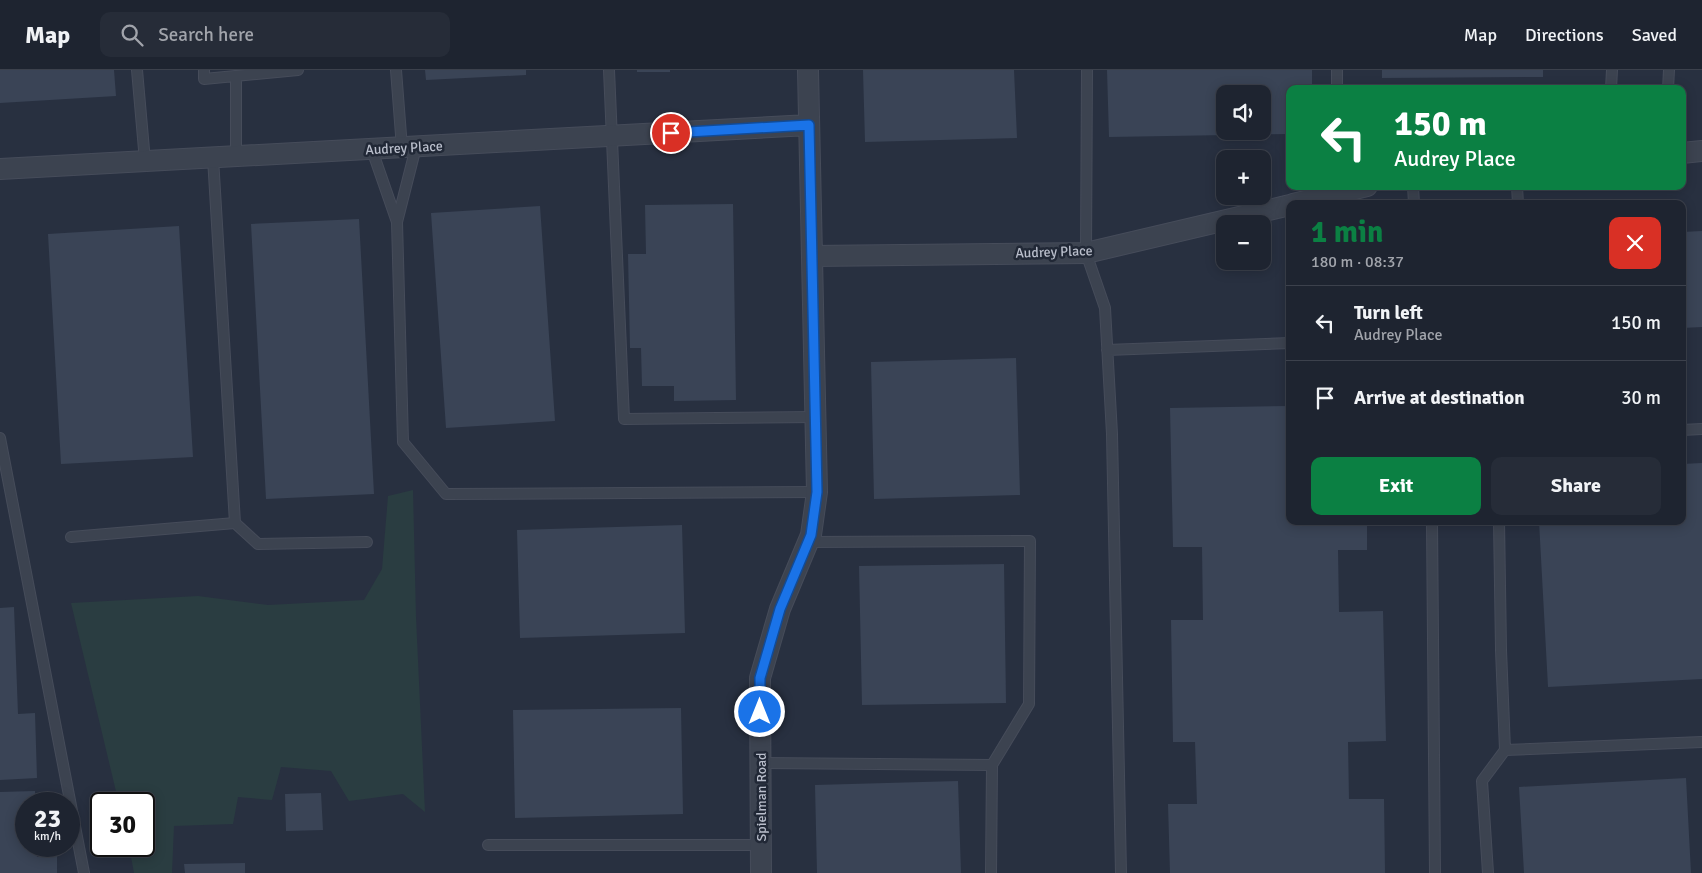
<!DOCTYPE html>
<html lang="en">
<head>
<meta charset="utf-8">
<style>
  :root { --surface:#1e2430; --page:#262c38; --text:#f1f3f6; --muted:#a1a4ab; --line:#3c414c; --accent:#0b8043 }
  body { margin:0; font-family:Signika,sans-serif; background:var(--page); color:var(--text); height:100vh; display:flex; flex-direction:column; font-size:19px; white-space:nowrap }
  * { box-sizing:border-box; margin:0 }
  p { font-size:16px; color:var(--muted) }
  .icon { flex:none; width:28px; height:28px; fill:none; stroke:currentColor; stroke-width:2; stroke-linecap:round; stroke-linejoin:round }
  .map { position:relative; flex:1; overflow:hidden }
  .details { position:absolute; left:1286px; top:130px; width:400px; height:325px; display:flex; flex-direction:column; background:var(--surface); border-radius:10px; box-shadow:0 2px 12px #0003,0 0 0 1px var(--line) }
  .details>* { flex:none }
  .banner { position:absolute; left:1286px; top:15px; width:400px; height:105px; border-radius:10px; box-shadow:0 2px 12px #0003,0 0 0 1px var(--line); background:#0b8043; color:#fff; overflow:hidden }
  .controls { position:absolute; left:1216px; top:15px; display:grid; gap:10px }
  .controls a { display:grid; place-items:center; width:55px; height:55px; border-radius:10px; background:var(--surface); box-shadow:0 2px 12px #0003,0 0 0 1px var(--line); font-size:25px }
  .speed { position:absolute; left:15px; top:722px; display:flex; gap:10px; font-size:25px; font-weight:700; text-align:center }
  .speed>* { display:grid; place-content:center; width:65px; height:65px; border-radius:50%; background:var(--surface); box-shadow:0 2px 12px #0003,0 0 0 1px var(--line); line-height:1 }
  .speed small { font-size:12px; font-weight:400 }
  .speed .limit { border:2px solid #111; border-radius:8px; background:#fff; color:#111 }
  .pin { position:absolute; display:grid; place-items:center; width:42px; height:42px; color:#fff; margin:-21px; border:2px solid #fff; border-radius:50%; box-shadow:0 1px 5px #0007 }
  .me { position:absolute; width:55px; margin:-28px; rotate:0deg; stroke-linejoin:round; filter:drop-shadow(0 0 4px #0008) }
  .turn { display:flex; align-items:center; gap:18px; height:105px; padding:0 25px; font-size:22px }
  .turn .icon { width:65px; height:65px; stroke-width:2.5 }
  .turn b { display:block; font-size:35px; line-height:42px }
  .round { display:grid; place-items:center; flex:none; width:52px; height:52px; border-radius:10px; background:var(--page) }
  .headline { display:flex; align-items:center; justify-content:space-between; height:85px; padding:0 25px }
  h1 { font-size:30px; font-weight:700; line-height:38px; color:var(--accent) }
  .action { display:flex; gap:10px; margin-top:auto; padding:10px 25px }
  .action a { flex:1; height:58px; border-radius:10px; background:var(--accent); color:#fff; font-size:20px; font-weight:700; line-height:58px; text-align:center }
  .action a+a { background:var(--page); color:var(--text) }
  ul { padding:0; list-style:none }
  li { display:flex; align-items:center; gap:15px; height:75px; padding:0 25px; border-top:1px solid var(--line) }
  li div { flex:1 }
  li b { display:block; font-size:19px }
  li em { font-style:normal }
  header { display:flex; align-items:center; gap:30px; box-sizing:border-box; height:70px; padding:0 25px; background:var(--surface); border-bottom:1px solid var(--line) }
  header strong { font-size:24px }
  nav { display:flex; gap:28px; margin-inline-start:auto; font-size:18px }
  .search { width:350px; height:45px; background:var(--page); display:flex; align-items:center; gap:12px; box-sizing:border-box; padding:0 18px; border-radius:10px; color:var(--muted); font-size:19px }
  .map>svg:first-child { display:block }
  .green { fill:#2a3d41 }
  .building { fill:#3a4456; fill-rule:evenodd }
  .lines { fill:none; stroke-linecap:round; stroke-linejoin:round }
  .service-casing { stroke:#464c5a; stroke-width:12 }
  .minor-casing { stroke:#464c5a; stroke-width:22 }
  .service { stroke:#3c4350; stroke-width:10 }
  .minor { stroke:#3c4350; stroke-width:20 }
  .route-casing { stroke:#114b97; stroke-width:12 }
  .route { stroke:#1a73e8; stroke-width:9 }
  .labels { text-anchor:middle; dominant-baseline:central; stroke-width:5; stroke-linejoin:round; paint-order:stroke }
  .street-label { font-size:14px; fill:#b9becb; stroke:#212836 }
</style>
</head>
<body>
<header>
<strong>Map</strong>
<div class="search"><svg class="icon" aria-label="search" viewBox="0 0 24 24"><circle cx="10" cy="10" r="6"/><path d="M15 15l6 6"/></svg>Search here</div>
<nav><a>Map</a><a>Directions</a><a>Saved</a></nav>
</header>
<div class="map">
<svg width="1702" height="803" viewBox="0 0 1702 803">
  <rect width="100%" height="100%" fill="#283040"/>
  <path class="green" d="M 413,420 L 416,547 L 425,742 L 403,724 L 349,731 L 331,701 L 281,697 L 272,730 L 238,727 L 233,754 L 174,756 L 172,803 L 134,803 L 129,776 L 144,776 L 144,734 L 119,734 L 71,533 L 198,526 L 268,535 L 364,530 L 382,499 L 388,426 Z"/>
  <path class="building" d="M 0,0 L 114,0 L 116,26 L 0,33 Z
    M 425,0 L 526,0 L 526,5 L 426,10 Z
    M 637,0 L 670,0 L 670,2 L 637,2 Z
    M 863,0 L 1014,0 L 1017,68 L 865,72 Z
    M 1107,0 L 1312,0 L 1312,19 L 1290,19 L 1290,64 L 1109,67 ZM 1225,24 L 1262,24 L 1262,61 L 1225,61 Z
    M 1382,0 L 1543,0 L 1543,7 L 1382,8 Z
    M 733,134 L 736,330 L 674,331 L 674,316 L 642,316 L 641,278 L 630,278 L 628,184 L 646,184 L 645,135 Z
    M 540,136 L 555,351 L 446,358 L 431,143 Z
    M 359,149 L 374,424 L 266,429 L 251,154 Z
    M 179,156 L 193,387 L 61,394 L 48,164 Z
    M 1702,161 L 1702,257 L 1682,258 L 1682,162 Z
    M 1016,288 L 1020,425 L 874,429 L 871,292 Z
    M 1290,336 L 1290,451 L 1367,451 L 1367,480 L 1338,480 L 1339,542 L 1383,541 L 1386,671 L 1348,672 L 1349,729 L 1384,729 L 1385,803 L 1170,803 L 1168,734 L 1197,734 L 1195,672 L 1173,672 L 1171,550 L 1203,550 L 1202,477 L 1173,477 L 1170,338 Z
    M 1702,393 L 1702,609 L 1548,617 L 1539,451 L 1682,451 L 1682,394 Z
    M 682,455 L 685,563 L 520,568 L 517,460 Z
    M 1004,494 L 1006,633 L 862,635 L 859,496 Z
    M 14,537 L 18,644 L 35,643 L 37,708 L 0,710 L 0,538 Z
    M 681,638 L 683,744 L 515,748 L 513,640 Z
    M 1686,708 L 1691,803 L 1524,803 L 1519,717 Z
    M 958,711 L 961,803 L 817,803 L 815,715 Z
    M 35,721 L 35,734 L 26,734 L 26,776 L 36,776 L 37,787 L 57,786 L 57,803 L 0,803 L 0,722 Z
    M 321,723 L 323,760 L 286,761 L 285,724 Z
    M 245,793 L 245,803 L 185,803 L 184,794 Z"/>
  <g class="lines">
    <g class="service-casing">
      <path id="service" d="M 137,0 L 145,91
        M 204,0 L 204,9 L 298,0
        M 396,0 L 402,78
        M 609,0 L 624,349 L 816,347
        M 1087,0 L 1086,183 L 1105,238 L 1112,364 L 1121,803
        M 1337,0 L 1337,19
        M 1611,19 L 1612,0
        M 1668,19 L 1669,0
        M 416,77 L 397,152 L 403,372 L 446,424 L 817,422
        M 372,80 L 397,152
        M 236,86 L 236,6
        M 213,88 L 235,453
        M 1413,116 L 1414,134
        M 1517,116 L 1518,134
        M 1107,280 L 1290,273
        M 1682,360 L 1702,359
        M 0,368 L 84,803
        M 1432,451 L 1435,803
        M 1499,451 L 1501,580 L 1505,680 L 1702,672
        M 71,467 L 235,453 L 258,474 L 367,472
        M 761,693 L 992,695 L 1029,634 L 1030,471 L 809,472
        M 488,775 L 761,775
        M 991,803 L 992,695
        M 1488,803 L 1482,711 L 1505,680"/>
    </g>
    <g class="minor-casing">
      <path id="minor" d="M 1682,83 L 1702,81
        M 0,99 L 809,55
        M 1293,134 L 1367,116
        M 812,186 L 1086,183 L 1290,135
        M 761,803 L 760,608 L 780,539 L 811,465 L 817,422 L 808,0"/>
    </g>
    <use href="#service" class="service"/>
    <use href="#minor" class="minor"/>
  </g>
  <g class="lines">
    <g class="route-casing">
      <path id="route" d="M 671,63 L 809,55 L 817,422 L 811,465 L 780,539 L 760,608 L 760,642"/>
    </g>
    <use href="#route" class="route"/>
  </g>
  <g class="labels">
    <g class="street-label">
      <text transform="translate(404 78) rotate(-3)">Audrey Place</text>
      <text transform="translate(1054 182) rotate(-2)">Audrey Place</text>
      <text transform="translate(761 727) rotate(-90)">Spielman Road</text>
    </g>
  </g>
</svg>
<div class="controls">
<a><svg class="icon" aria-label="sound" viewBox="0 0 24 24"><path d="M4 9h4l5-4v14l-5-4H4zM17 9q2 3 0 6"/></svg></a>
<a>+</a>
<a>−</a>
</div>
<div class="speed"><div>23<small>km/h</small></div><div class="limit">30</div></div>
<div class="pin" style="left:671px;top:63px;background:#d93025"><svg class="icon" aria-label="arrive" viewBox="0 0 24 24"><path d="M6 21V4h12l-3 4 3 4H6"/></svg></div>
<svg class="me" style="left:760px;top:642px" viewBox="-20 -20 40 40"><circle r="17" fill="#1a73e8" stroke="#fff" stroke-width="3"/><path d="M0-11L8 9 0 5-8 9z" fill="#fff"/></svg>
<div class="banner">
<div class="turn"><svg class="icon" aria-label="left" viewBox="0 0 24 24"><path d="M17 20v-9H6M10 6l-5 5 5 5"/></svg><div><b>150 m</b>Audrey Place</div></div>
</div>
<section class="details">
<div class="headline"><div><h1>1 min</h1><p>180 m · 08:37</p></div><a class="round" style="background:#d93025;color:#fff"><svg class="icon" aria-label="close" viewBox="0 0 24 24"><path d="M6 6l12 12M18 6L6 18"/></svg></a></div>
<ul>
<li><svg class="icon" aria-label="left" viewBox="0 0 24 24"><path d="M17 20v-9H6M10 6l-5 5 5 5"/></svg><div><b>Turn left</b><p>Audrey Place</p></div><em>150 m</em></li>
<li><svg class="icon" aria-label="arrive" viewBox="0 0 24 24"><path d="M6 21V4h12l-3 4 3 4H6"/></svg><div><b>Arrive at destination</b></div><em>30 m</em></li>
</ul>
<div class="action"><a>Exit</a><a>Share</a></div>
</section>
</div>
</body>
</html>
